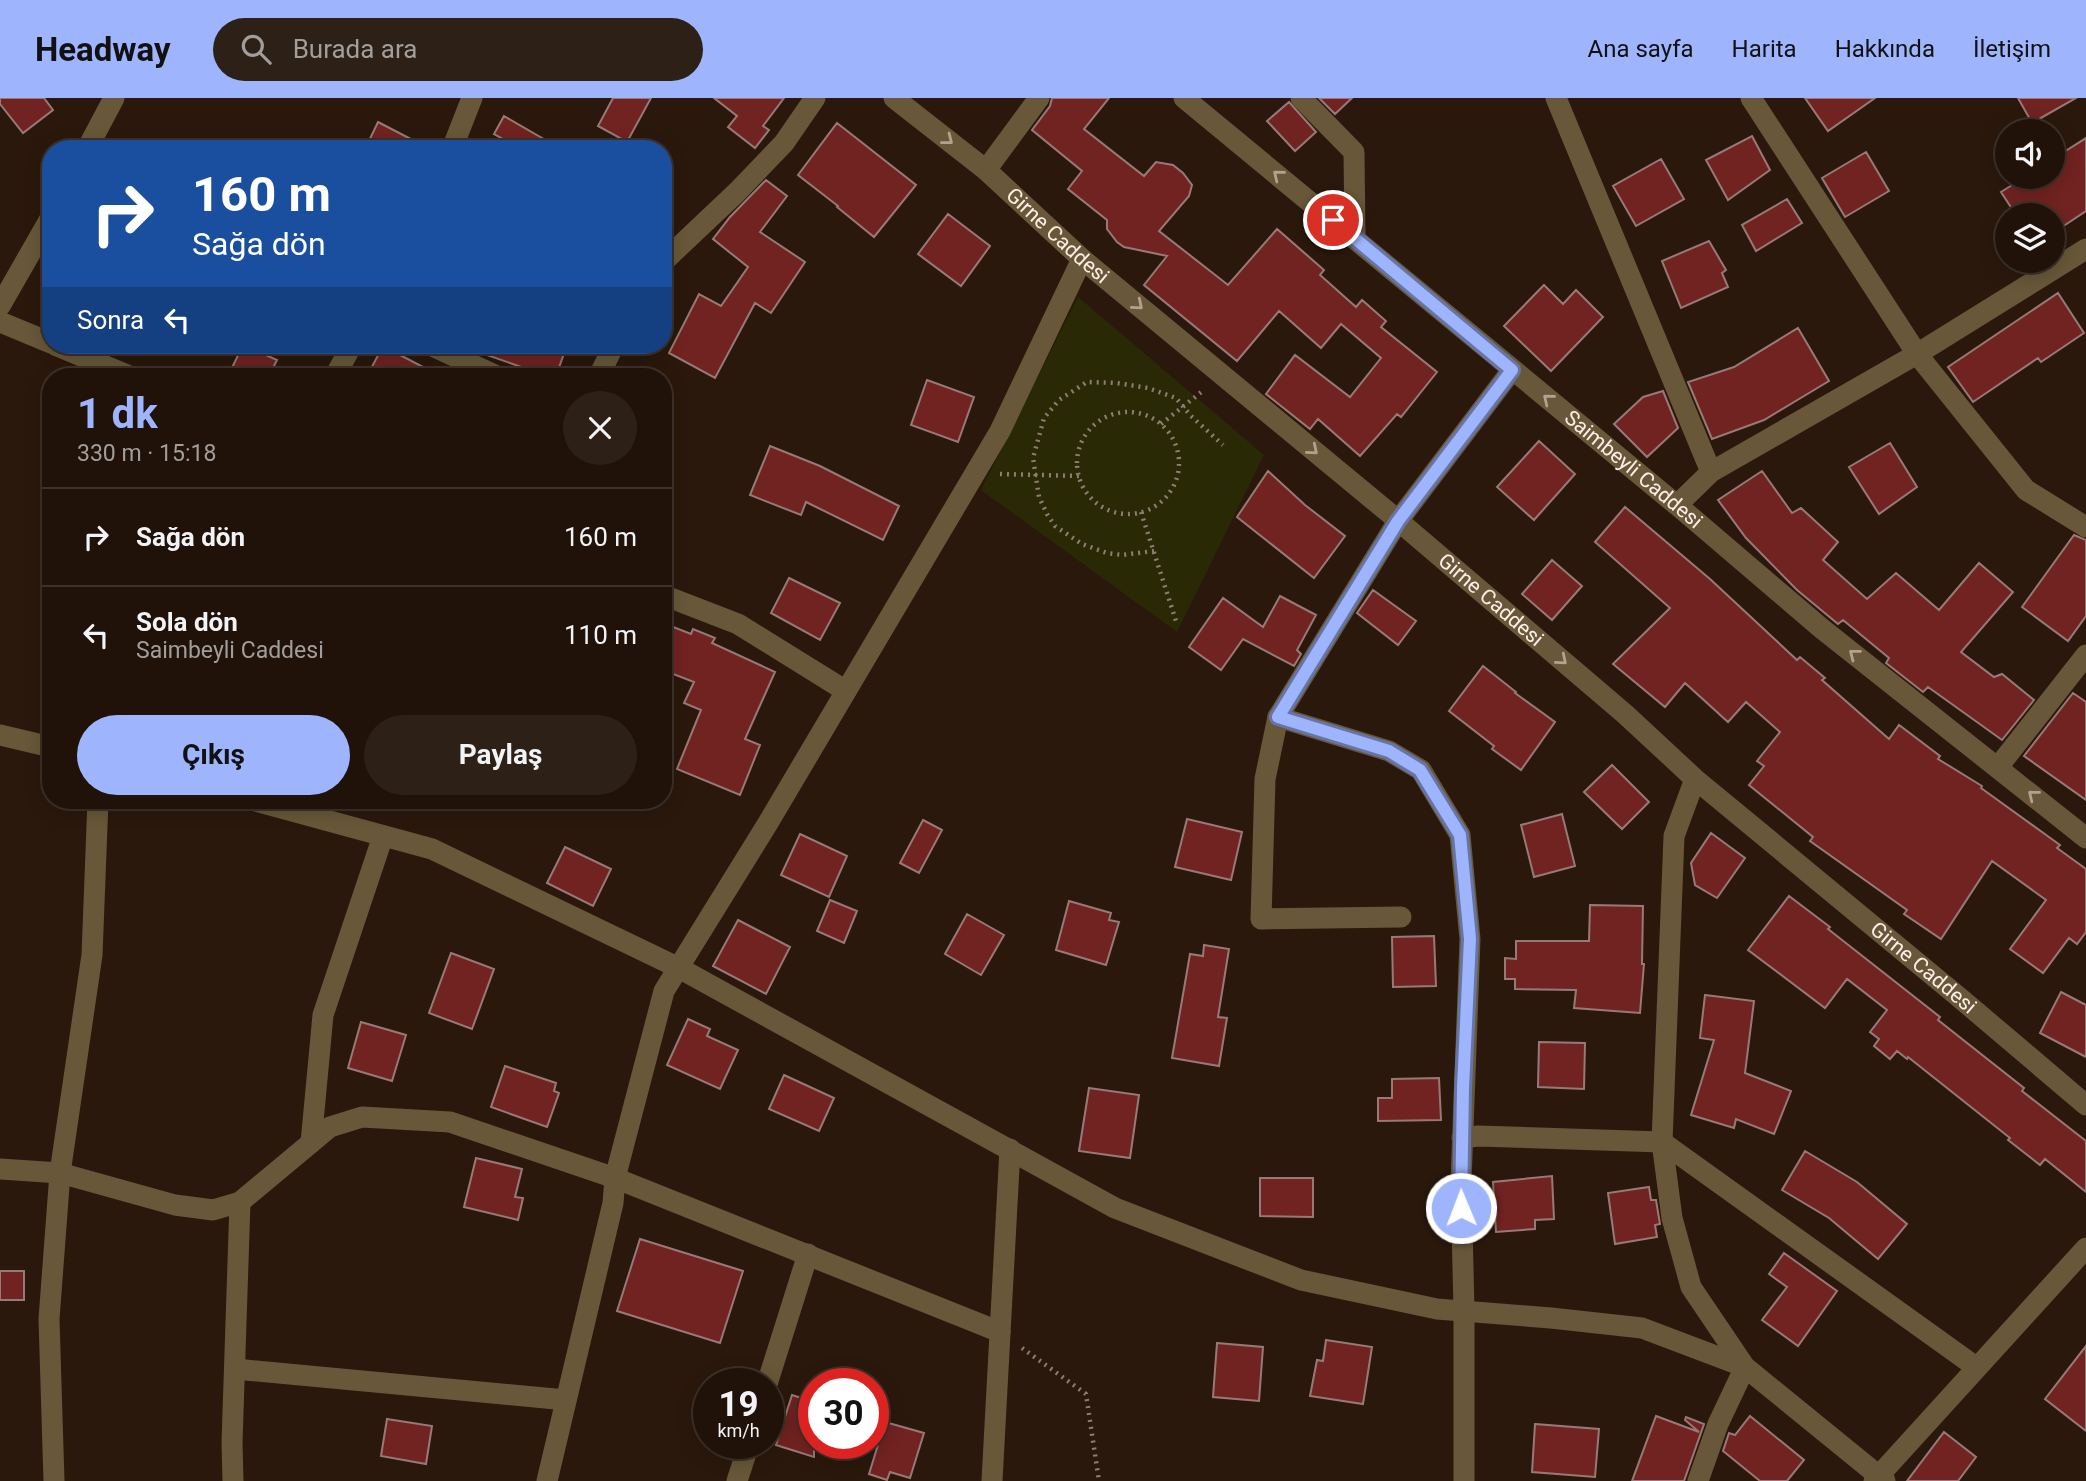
<!DOCTYPE html>
<html lang="tr">
<head>
<meta charset="utf-8">
<style>
  :root { --surface:#201209; --page:#2d2017; --text:#f1f3f6; --muted:#a29e9c; --line:#3d322a; --accent:#9eb4fd }
  body { margin:0; font-family:Roboto,sans-serif; background:var(--page); color:var(--text); height:100vh; display:flex; flex-direction:column; font-size:26px; white-space:nowrap }
  * { box-sizing:border-box; margin:0 }
  p { font-size:23px; color:var(--muted) }
  .icon { flex:none; width:38px; height:38px; fill:none; stroke:currentColor; stroke-width:2; stroke-linecap:round; stroke-linejoin:round }
  .map { position:relative; flex:1; overflow:hidden }
  .details { position:absolute; left:42px; top:270px; width:630px; height:441px; display:flex; flex-direction:column; background:var(--surface); border-radius:28px; box-shadow:0 4px 18px #0003,0 0 0 2px var(--line) }
  .details>* { flex:none }
  .banner { position:absolute; left:42px; top:42px; width:630px; height:214px; border-radius:28px; box-shadow:0 4px 18px #0003,0 0 0 2px var(--line); background:#1a4fa0; color:#fff; overflow:hidden }
  .fabs { position:absolute; left:1995px; top:21px; display:grid; gap:14px }
  .fabs a { display:grid; place-items:center; width:70px; height:70px; border-radius:50%; background:var(--surface); box-shadow:0 4px 18px #0003,0 0 0 2px var(--line); font-size:35px }
  .speed { position:absolute; left:693px; top:1270px; display:flex; gap:14px; font-size:35px; font-weight:700; text-align:center }
  .speed>* { display:grid; place-content:center; width:91px; height:91px; border-radius:50%; background:var(--surface); box-shadow:0 4px 18px #0003,0 0 0 2px var(--line); line-height:1 }
  .speed small { font-size:18px; font-weight:400 }
  .speed .limit { border:10px solid #d22; background:#fff; color:#111 }
  .pin { position:absolute; display:grid; place-items:center; width:60px; height:60px; color:#fff; margin:-30px; border:4px solid #fff; border-radius:50%; box-shadow:0 2px 7px #0007 }
  .me { position:absolute; width:77px; margin:-38px; rotate:359deg; stroke-linejoin:round; filter:drop-shadow(0 0 5px #0008) }
  .turn { display:flex; align-items:center; gap:24px; height:147px; padding:0 35px; font-size:32px }
  .turn .icon { width:91px; height:91px; stroke-width:2.5 }
  .turn b { display:block; font-size:49px; line-height:60px }
  .then { display:flex; align-items:center; height:66px; padding:0 35px; background:#0003; gap:14px; font-size:26px }
  .round { display:grid; place-items:center; flex:none; width:74px; height:74px; border-radius:37px; background:var(--page) }
  .summary { display:flex; align-items:center; justify-content:space-between; height:119px; padding:0 35px }
  h1 { font-size:42px; font-weight:700; line-height:52px; color:var(--accent) }
  .button { display:flex; gap:14px; margin-top:auto; padding:14px 35px }
  .button a { flex:1; height:80px; border-radius:42px; background:var(--accent); color:#111; font-size:28px; font-weight:700; line-height:80px; text-align:center }
  .button a+a { background:var(--page); color:var(--text) }
  ul { padding:0; list-style:none }
  li { display:flex; align-items:center; gap:21px; height:98px; padding:0 35px; border-top:2px solid var(--line) }
  li div { flex:1 }
  li b { display:block; font-size:26px }
  li em { font-style:normal }
  header { display:flex; align-items:center; gap:42px; box-sizing:border-box; height:98px; padding:0 35px; background:var(--accent); color:#111 }
  header strong { font-size:33px }
  nav { display:flex; gap:38px; margin-inline-start:auto; font-size:24px }
  .search { width:490px; height:63px; background:var(--page); display:flex; align-items:center; gap:18px; box-sizing:border-box; padding:0 24px; border-radius:38px; color:var(--muted); font-size:26px }
  .map>svg:first-child { display:block }
  .green { fill:#292a05 }
  .building { fill:#712321; stroke:#977a77; stroke-width:2 }
  .lines { fill:none; stroke-linecap:round; stroke-linejoin:round }
  .path { stroke:#8d7d72; stroke-width:4.5; stroke-dasharray:2 5; stroke-linecap:butt }
  .minor { stroke:#685839; stroke-width:21 }
  .oneway { stroke:#b2a38f }
  .route-casing { stroke:#6775a4; stroke-width:18 }
  .route { stroke:#9eb4fd; stroke-width:12 }
  .labels { text-anchor:middle; dominant-baseline:central; stroke-width:7; stroke-linejoin:round; paint-order:stroke }
  .street-label { font-size:21px; fill:#fbeee5; stroke:#2b180c }
</style>
</head>
<body>
<header>
<strong>Headway</strong>
<div class="search"><svg class="icon" aria-label="search" viewBox="0 0 24 24"><circle cx="10" cy="10" r="6"/><path d="M15 15l6 6"/></svg>Burada ara</div>
<nav><a>Ana sayfa</a><a>Harita</a><a>Hakkında</a><a>İletişim</a></nav>
</header>
<div class="map">
<svg width="2086" height="1383" viewBox="0 0 2086 1383">
  <rect width="100%" height="100%" fill="#2b180c"/>
  <path class="green" d="M 1078,199 L 1264,357 L 1177,534 L 981,392 Z"/>
  <path class="building" d="M 0,0 L 44,0 L 53,12 L 23,35 L 0,6 Z
    M 613,0 L 651,0 L 627,44 L 598,28 Z
    M 714,0 L 784,0 L 763,28 L 769,32 L 755,50 L 728,29 L 737,18 Z
    M 1052,0 L 1109,0 L 1084,31 L 1144,78 L 1156,64 L 1173,67 L 1183,75 L 1192,87 L 1189,98 L 1159,133 L 1228,187 L 1277,131 L 1324,172 L 1320,177 L 1356,209 L 1362,202 L 1386,223 L 1381,229 L 1437,274 L 1401,319 L 1397,316 L 1360,358 L 1318,321 L 1310,331 L 1266,296 L 1295,257 L 1350,299 L 1381,260 L 1341,226 L 1321,250 L 1279,213 L 1237,263 L 1144,187 L 1167,158 L 1124,149 L 1117,144 L 1107,131 L 1107,122 L 1068,91 L 1082,73 L 1032,32 L 1050,8 Z
    M 1319,0 L 1352,0 L 1335,16 Z
    M 1805,0 L 1875,0 L 1828,33 Z
    M 2018,0 L 2076,0 L 2032,25 Z
    M 1289,4 L 1316,34 L 1295,53 L 1267,23 Z
    M 504,18 L 561,51 L 521,51 L 494,36 Z
    M 378,24 L 430,51 L 365,51 Z
    M 837,25 L 916,87 L 874,139 L 837,109 L 838,108 L 798,77 Z
    M 1752,38 L 1770,72 L 1728,102 L 1706,62 Z
    M 2086,40 L 2086,113 L 2053,135 L 2053,117 L 2016,117 L 2001,94 L 2025,79 L 2053,79 L 2053,61 Z
    M 1866,54 L 1889,93 L 1845,119 L 1822,80 Z
    M 1661,61 L 1684,101 L 1636,128 L 1613,88 Z
    M 766,82 L 787,98 L 760,134 L 805,164 L 771,215 L 755,205 L 715,280 L 669,255 L 699,196 L 721,208 L 748,169 L 713,141 L 730,119 Z
    M 1787,101 L 1802,125 L 1756,153 L 1742,127 Z
    M 948,116 L 990,148 L 961,188 L 918,156 Z
    M 1709,143 L 1726,172 L 1722,175 L 1728,189 L 1681,210 L 1662,163 Z
    M 1544,187 L 1563,206 L 1576,192 L 1603,219 L 1551,273 L 1504,228 Z
    M 2058,195 L 2084,235 L 2041,264 L 2038,260 L 1973,304 L 1948,269 Z
    M 1798,230 L 1829,283 L 1764,322 L 1712,341 L 1688,284 L 1734,269 Z
    M 243,247 L 277,262 L 269,278 L 228,278 Z
    M 467,247 L 567,247 L 556,278 L 547,278 L 467,250 Z
    M 383,248 L 440,278 L 367,278 Z
    M 927,282 L 974,299 L 958,344 L 911,327 Z
    M 1663,293 L 1678,330 L 1647,359 L 1614,326 L 1643,299 Z
    M 1539,343 L 1575,376 L 1534,422 L 1497,389 Z
    M 1890,345 L 1917,389 L 1879,416 L 1849,369 Z
    M 770,348 L 820,368 L 899,408 L 883,442 L 806,404 L 801,417 L 750,397 Z
    M 1268,373 L 1305,407 L 1345,438 L 1314,480 L 1237,419 Z
    M 1762,373 L 1792,415 L 1801,410 L 1838,444 L 1823,462 L 1867,501 L 1896,475 L 1939,512 L 1979,465 L 2013,494 L 1961,554 L 1994,579 L 2002,576 L 2034,602 L 2002,642 L 1928,589 L 1923,594 L 1886,565 L 1889,560 L 1843,522 L 1838,526 L 1797,492 L 1746,440 L 1718,402 Z
    M 1625,409 L 1710,481 L 1797,562 L 1800,559 L 1825,580 L 1822,582 L 1889,641 L 1899,627 L 1940,658 L 1938,661 L 1982,688 L 1981,690 L 2060,747 L 2057,750 L 2086,771 L 2086,834 L 2077,846 L 2069,840 L 2043,875 L 2010,851 L 2046,802 L 1992,763 L 1941,841 L 1904,816 L 1907,812 L 1810,743 L 1813,739 L 1749,687 L 1764,668 L 1757,663 L 1780,634 L 1746,604 L 1728,624 L 1685,585 L 1665,609 L 1613,566 L 1670,510 L 1595,444 Z
    M 2074,437 L 2086,442 L 2086,518 L 2068,543 L 2022,509 Z
    M 1552,462 L 1582,488 L 1552,522 L 1522,496 Z
    M 789,480 L 840,505 L 820,542 L 771,515 Z
    M 1373,492 L 1416,523 L 1398,547 L 1357,515 Z
    M 1280,498 L 1316,517 L 1297,552 L 1301,556 L 1294,568 L 1243,541 L 1221,572 L 1189,549 L 1223,500 L 1263,529 Z
    M 663,525 L 691,536 L 693,531 L 715,540 L 712,545 L 775,574 L 745,641 L 760,647 L 740,697 L 677,671 L 701,612 L 684,605 L 694,584 L 663,572 Z
    M 1483,568 L 1516,594 L 1515,595 L 1555,624 L 1521,672 L 1492,651 L 1494,648 L 1449,613 Z
    M 2073,595 L 2086,604 L 2086,702 L 2024,658 Z
    M 1612,667 L 1649,704 L 1622,731 L 1584,694 Z
    M 1562,716 L 1575,768 L 1534,779 L 1521,727 Z
    M 1187,721 L 1242,734 L 1231,782 L 1175,769 Z
    M 923,722 L 942,732 L 919,775 L 900,765 Z
    M 1711,735 L 1745,760 L 1717,800 L 1695,787 L 1691,765 Z
    M 800,736 L 847,758 L 829,799 L 781,777 Z
    M 565,749 L 611,771 L 593,808 L 547,785 Z
    M 1789,798 L 1830,829 L 1828,831 L 1940,919 L 1938,922 L 2024,990 L 2022,993 L 2086,1043 L 2086,1094 L 2045,1061 L 2040,1067 L 2008,1042 L 2010,1040 L 1908,959 L 1907,961 L 1897,953 L 1890,961 L 1874,948 L 1879,941 L 1870,934 L 1887,912 L 1847,881 L 1825,910 L 1748,852 Z
    M 830,802 L 857,813 L 844,845 L 817,833 Z
    M 1069,803 L 1111,815 L 1109,822 L 1119,824 L 1106,867 L 1056,852 Z
    M 1590,807 L 1643,808 L 1642,866 L 1644,866 L 1640,915 L 1574,910 L 1576,892 L 1515,891 L 1515,881 L 1505,881 L 1505,860 L 1516,861 L 1516,843 L 1589,843 Z
    M 967,816 L 1004,837 L 981,877 L 945,856 Z
    M 738,822 L 790,849 L 766,896 L 713,868 Z
    M 1434,838 L 1436,888 L 1393,889 L 1392,839 Z
    M 1204,847 L 1229,851 L 1218,919 L 1227,920 L 1219,968 L 1172,960 L 1190,856 L 1203,858 Z
    M 451,855 L 494,871 L 472,931 L 429,915 Z
    M 2061,894 L 2086,907 L 2086,959 L 2040,935 Z
    M 1705,897 L 1754,903 L 1745,975 L 1791,993 L 1774,1036 L 1736,1021 L 1734,1030 L 1691,1017 L 1714,942 L 1700,940 Z
    M 688,921 L 710,931 L 707,938 L 738,952 L 720,991 L 667,967 Z
    M 361,924 L 406,937 L 392,983 L 348,970 Z
    M 1539,944 L 1585,945 L 1584,991 L 1538,989 Z
    M 505,968 L 556,985 L 554,993 L 559,995 L 547,1029 L 491,1009 Z
    M 784,977 L 834,1000 L 819,1033 L 769,1011 Z
    M 1439,980 L 1441,1022 L 1378,1023 L 1378,1000 L 1392,1000 L 1392,981 Z
    M 1089,990 L 1139,997 L 1130,1060 L 1079,1053 Z
    M 1805,1053 L 1857,1084 L 1907,1126 L 1878,1161 L 1829,1120 L 1782,1092 Z
    M 476,1060 L 522,1071 L 515,1099 L 523,1100 L 518,1122 L 464,1109 Z
    M 1552,1078 L 1554,1121 L 1535,1122 L 1535,1131 L 1496,1134 L 1493,1084 Z
    M 1260,1080 L 1313,1080 L 1313,1119 L 1260,1118 Z
    M 1649,1089 L 1651,1102 L 1656,1102 L 1660,1126 L 1655,1127 L 1657,1139 L 1615,1146 L 1608,1095 Z
    M 640,1141 L 743,1173 L 720,1245 L 617,1213 Z
    M 1784,1155 L 1837,1193 L 1798,1248 L 1762,1222 L 1787,1189 L 1769,1176 Z
    M 0,1173 L 24,1173 L 24,1202 L 0,1202 Z
    M 1326,1242 L 1372,1249 L 1363,1306 L 1310,1298 L 1317,1262 L 1323,1263 Z
    M 1217,1245 L 1263,1249 L 1259,1303 L 1213,1299 Z
    M 2086,1248 L 2086,1333 L 2045,1301 Z
    M 792,1297 L 814,1304 L 814,1359 L 776,1347 Z
    M 1656,1318 L 1699,1334 L 1685,1322 L 1686,1319 L 1704,1326 L 1684,1383 L 1632,1383 Z
    M 1750,1318 L 1804,1362 L 1787,1383 L 1760,1383 L 1723,1353 L 1729,1335 L 1735,1337 Z
    M 387,1321 L 432,1328 L 426,1366 L 381,1358 Z
    M 885,1324 L 924,1335 L 910,1380 L 890,1374 L 887,1382 L 869,1376 Z
    M 1535,1326 L 1599,1331 L 1595,1379 L 1532,1374 Z
    M 1944,1334 L 1976,1359 L 1958,1383 L 1907,1383 Z"/>
  <g class="lines">
    <path class="path" d="M1077 365a51 51 0 1 1 102 0a51 51 0 1 1-102 0Z
      M 1161,326 L 1204,292
      M 1000,376 L 1079,378
      M 1141,414 L 1176,523
      M 1154,453 L 1122,457 L 1107,455 L 1082,446 L 1055,428 L 1047,416 L 1039,399 L 1033,360 L 1044,320 L 1059,302 L 1087,284 L 1117,285 L 1148,290 L 1176,300 L 1191,318 L 1223,347
      M 1022,1250 L 1086,1296 L 1099,1383"/>
    <g class="minor">
      <path id="s1" d="M 894,0 L 986,72 L 1082,161 L 1388,414 L 1625,616 L 1695,681 L 1960,900 L 2086,1007"/>
      <path id="s2" d="M 1184,0 L 1684,413 L 1821,530 L 2086,740"/>
      <path d="M 1301,0 L 1354,54 L 1355,140"/>
      <path d="M 1556,0 L 1711,374"/>
      <path d="M 1751,0 L 1917,256 L 2026,392 L 2086,429"/>
      <path d="M 87,51 L 114,0"/>
      <path d="M 452,51 L 472,0"/>
      <path d="M 986,72 L 1039,0"/>
      <path d="M 663,164 L 737,94 L 784,45 L 815,0"/>
      <path d="M 0,208 L 51,119"/>
      <path d="M 0,224 L 51,245"/>
      <path d="M 55,247 L 127,277"/>
      <path d="M 430,247 L 497,278"/>
      <path d="M 335,278 L 352,247"/>
      <path d="M 599,278 L 614,247"/>
      <path d="M 1677,407 L 1711,374 L 1917,256 L 2086,151"/>
      <path d="M 663,497 L 738,526 L 846,593"/>
      <path d="M 1278,619 L 1389,653 L 1421,672 L 1460,737 L 1470,841 L 1461,1084 L 1464,1213 L 1464,1383"/>
      <path d="M 0,637 L 51,649"/>
      <path d="M 1998,669 L 2086,557"/>
      <path d="M 1695,681 L 1674,738 L 1662,1044 L 1672,1120 L 1691,1189 L 1745,1269 L 1885,1383"/>
      <path d="M 252,702 L 432,751 L 679,870 L 1115,1110 L 1301,1182 L 1437,1211 L 1551,1220 L 1642,1230 L 1745,1269 L 1718,1326 L 1698,1383"/>
      <path d="M 1401,819 L 1261,821 L 1265,681 L 1278,619 L 1398,423 L 1512,272"/>
      <path d="M 1462,1040 L 1478,1038 L 1662,1044 L 1976,1269"/>
      <path d="M 311,1045 L 323,917 L 383,738"/>
      <path d="M 0,1071 L 60,1075 L 175,1107 L 213,1112 L 240,1104 L 330,1029 L 362,1019 L 450,1024 L 615,1080 L 1000,1234"/>
      <path d="M 235,1271 L 566,1302"/>
      <path d="M 767,1286 L 808,1156"/>
      <path d="M 54,1383 L 49,1221 L 60,1075 L 92,857 L 98,702"/>
      <path d="M 233,1383 L 232,1345 L 240,1104"/>
      <path d="M 547,1383 L 613,1105 L 615,1080 L 664,893 L 768,725 L 1000,333 L 1082,161"/>
      <path d="M 737,1383 L 749,1346"/>
      <path d="M 992,1383 L 1010,1051"/>
      <path d="M 1874,1383 L 2086,1150"/>
    </g>
  </g>
  <defs><path id="oneway-chevron" d="M-2-3.5L2.5 0L-2 3.5" fill="none" stroke-width="1.6" stroke-linecap="round" stroke-linejoin="round" transform="scale(1.75)"/></defs>
  <g class="oneway">
    <use href="#oneway-chevron" transform="translate(948 42) rotate(38)"/>
    <use href="#oneway-chevron" transform="translate(1278 77) rotate(-141)"/>
    <use href="#oneway-chevron" transform="translate(1138 207) rotate(40)"/>
    <use href="#oneway-chevron" transform="translate(1548 301) rotate(-141)"/>
    <use href="#oneway-chevron" transform="translate(1313 352) rotate(40)"/>
    <use href="#oneway-chevron" transform="translate(1854 556) rotate(-142)"/>
    <use href="#oneway-chevron" transform="translate(1562 562) rotate(40)"/>
    <use href="#oneway-chevron" transform="translate(2033 697) rotate(-141)"/>
  </g>
  <g class="lines">
    <g class="route-casing">
      <path id="route" d="M 1333,122 L 1512,272 L 1398,423 L 1278,619 L 1389,653 L 1420,672 L 1460,737 L 1470,841 L 1463,990 L 1461,1110"/>
    </g>
    <use href="#route" class="route"/>
  </g>
  <g class="labels">
    <g class="street-label">
      <text stroke="none"><textPath href="#s1" startOffset="214">Girne Caddesi</textPath></text>
      <text stroke="none"><textPath href="#s2" startOffset="583">Saimbeyli Caddesi</textPath></text>
      <text stroke="none"><textPath href="#s1" startOffset="780">Girne Caddesi</textPath></text>
      <text stroke="none"><textPath href="#s1" startOffset="1348">Girne Caddesi</textPath></text>
    </g>
  </g>
</svg>
<div class="fabs">
<a><svg class="icon" aria-label="sound" viewBox="0 0 24 24"><path d="M4 9h4l5-4v14l-5-4H4zM17 9q2 3 0 6"/></svg></a>
<a><svg class="icon" aria-label="layers" viewBox="0 0 24 24"><path d="M12 4l9 5-9 5-9-5zM3 14l9 5 9-5"/></svg></a>
</div>
<div class="speed"><div>19<small>km/h</small></div><div class="limit">30</div></div>
<div class="pin" style="left:1333px;top:122px;background:#d93025"><svg class="icon" aria-label="arrive" viewBox="0 0 24 24"><path d="M6 21V4h12l-3 4 3 4H6"/></svg></div>
<svg class="me" style="left:1461px;top:1110px" viewBox="-20 -20 40 40"><circle r="17" fill="#9eb4fd" stroke="#fff" stroke-width="3"/><path d="M0-11L8 9 0 5-8 9z" fill="#fff"/></svg>
<div class="banner">
<div class="turn"><svg class="icon" aria-label="right" viewBox="0 0 24 24"><path d="M7 20v-9h11M14 6l5 5-5 5"/></svg><div><b>160 m</b>Sağa dön</div></div>
<div class="then">Sonra<svg class="icon" aria-label="left" viewBox="0 0 24 24"><path d="M17 20v-9H6M10 6l-5 5 5 5"/></svg></div>
</div>
<section class="details">
<div class="summary"><div><h1>1 dk</h1><p>330 m · 15:18</p></div><a class="round"><svg class="icon" aria-label="close" viewBox="0 0 24 24"><path d="M6 6l12 12M18 6L6 18"/></svg></a></div>
<ul>
<li><svg class="icon" aria-label="right" viewBox="0 0 24 24"><path d="M7 20v-9h11M14 6l5 5-5 5"/></svg><div><b>Sağa dön</b></div><em>160 m</em></li>
<li><svg class="icon" aria-label="left" viewBox="0 0 24 24"><path d="M17 20v-9H6M10 6l-5 5 5 5"/></svg><div><b>Sola dön</b><p>Saimbeyli Caddesi</p></div><em>110 m</em></li>
</ul>
<div class="button"><a>Çıkış</a><a>Paylaş</a></div>
</section>
</div>
</body>
</html>
